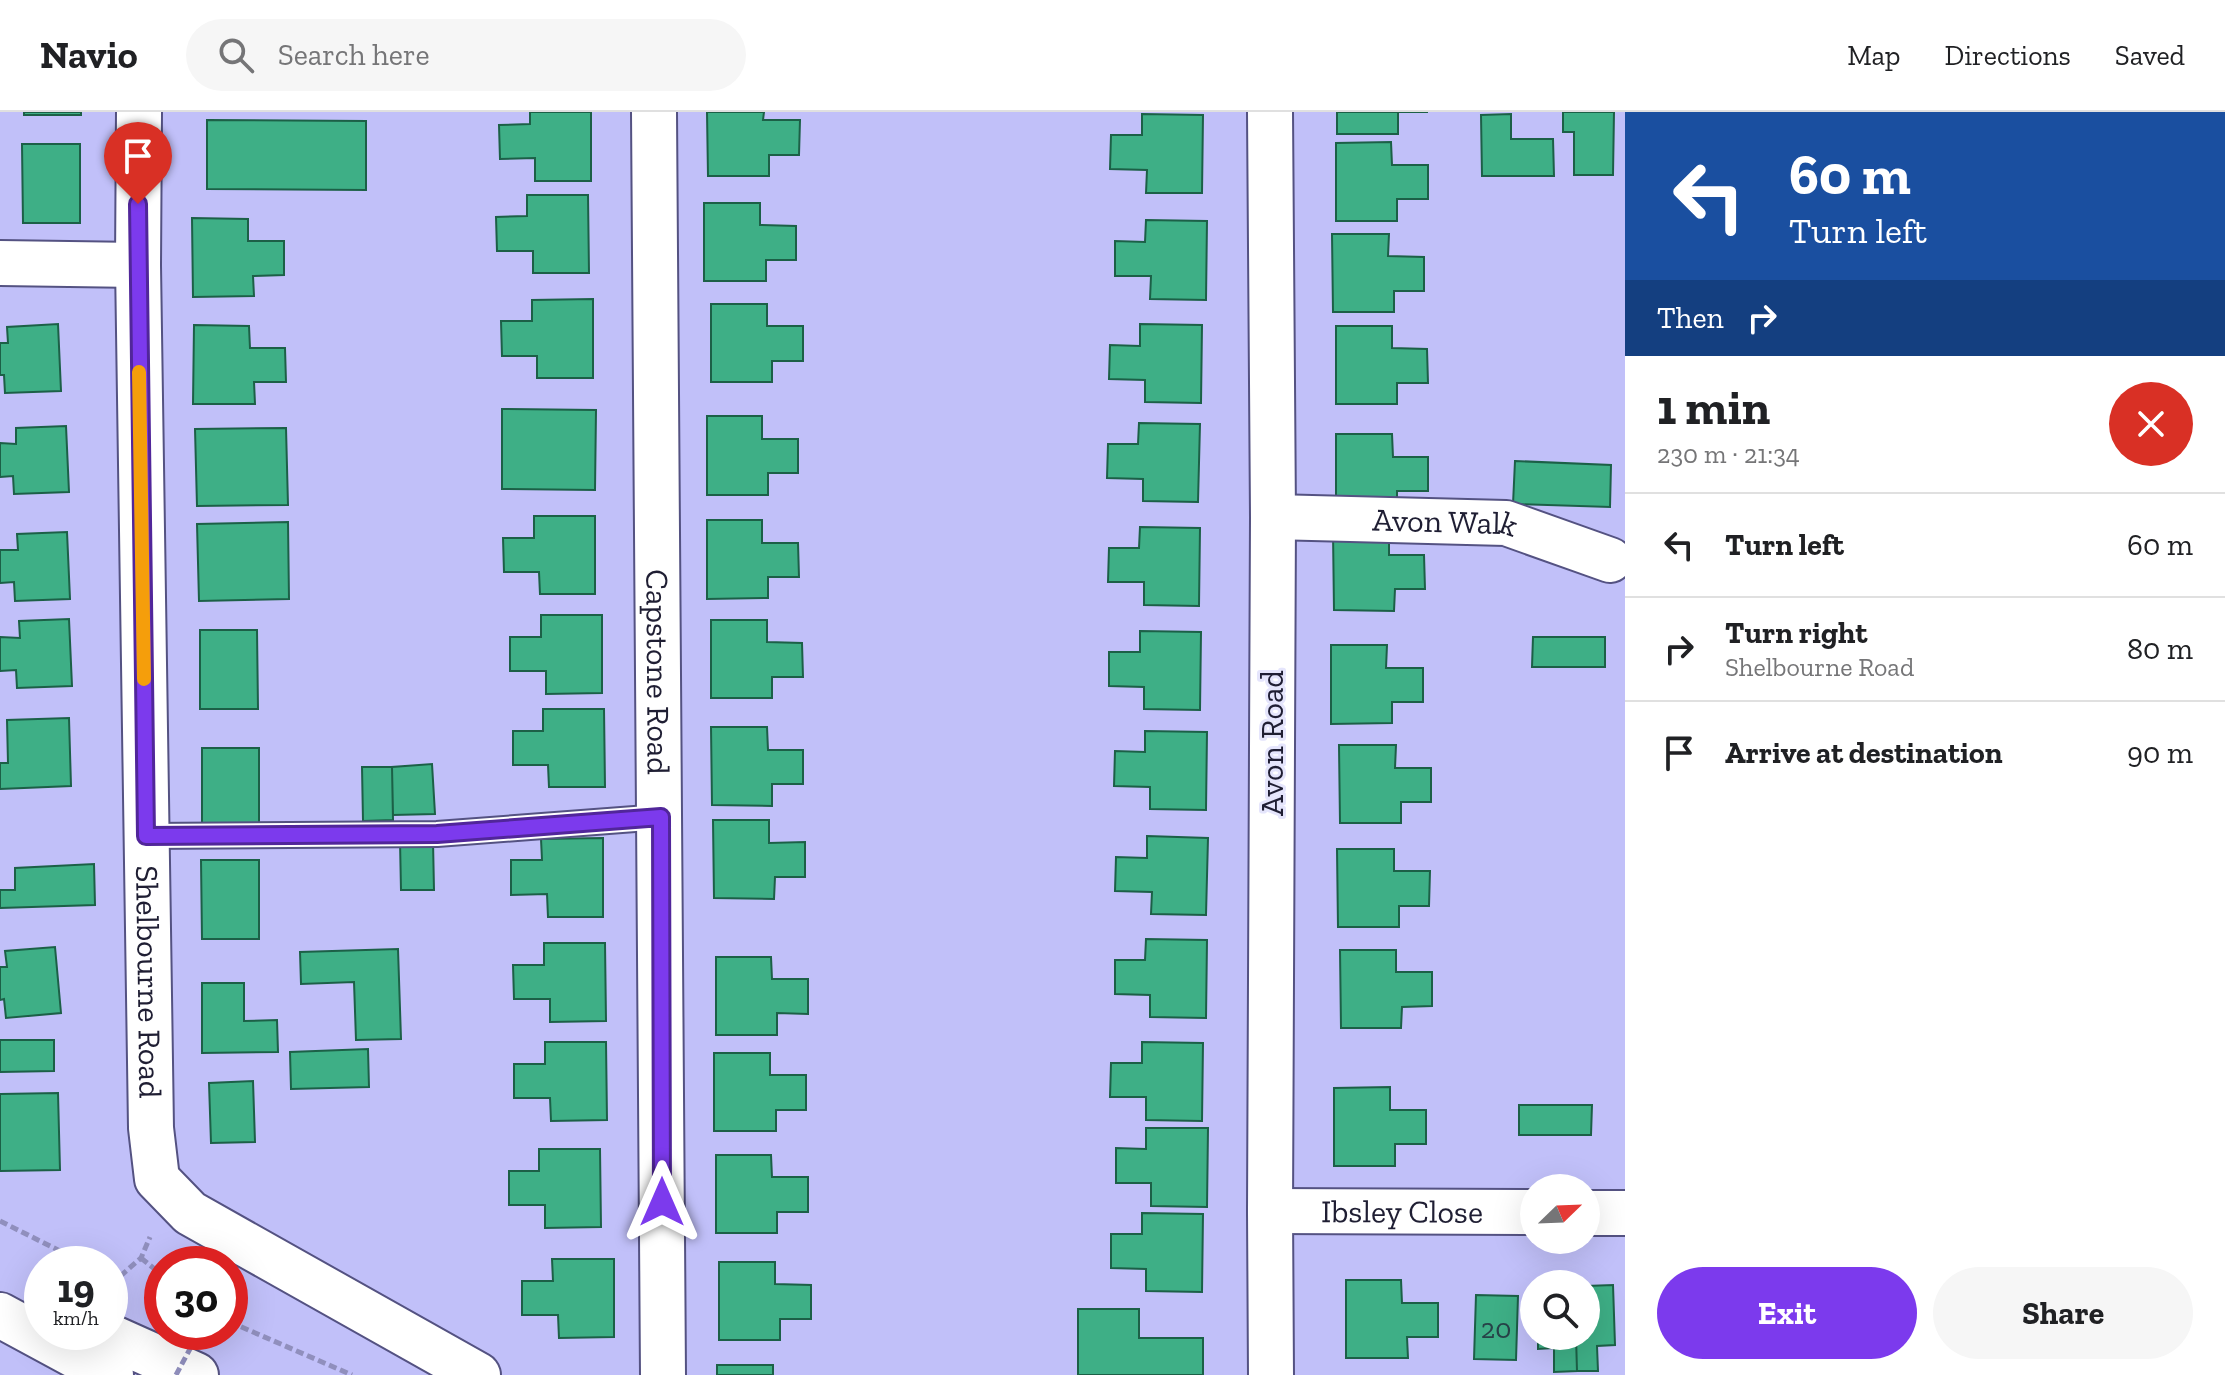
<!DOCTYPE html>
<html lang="en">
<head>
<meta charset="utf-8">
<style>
  :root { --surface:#fff; --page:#f6f6f6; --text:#202124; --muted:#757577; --line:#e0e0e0; --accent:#7c3aed }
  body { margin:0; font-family:"Zilla Slab",serif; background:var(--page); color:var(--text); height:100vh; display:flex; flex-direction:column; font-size:30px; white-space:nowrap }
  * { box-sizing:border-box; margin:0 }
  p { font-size:26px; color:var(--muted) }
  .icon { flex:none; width:44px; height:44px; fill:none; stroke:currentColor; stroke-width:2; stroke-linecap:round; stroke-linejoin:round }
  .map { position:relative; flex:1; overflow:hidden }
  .side { display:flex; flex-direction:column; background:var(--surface); width:600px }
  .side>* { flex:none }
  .banner { background:#1a4fa0; color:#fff; overflow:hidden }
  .needle { width:52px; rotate:67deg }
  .buttons { position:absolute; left:1520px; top:1062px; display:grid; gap:16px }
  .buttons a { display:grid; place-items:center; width:80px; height:80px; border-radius:50%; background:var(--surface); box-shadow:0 8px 32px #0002; font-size:40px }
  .speed { position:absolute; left:24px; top:1134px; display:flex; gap:16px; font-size:40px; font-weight:700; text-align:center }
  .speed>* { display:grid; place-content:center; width:104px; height:104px; border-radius:50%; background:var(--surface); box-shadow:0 8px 32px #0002; line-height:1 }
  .speed small { font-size:20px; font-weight:400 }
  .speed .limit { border:12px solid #d22; background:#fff; color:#111 }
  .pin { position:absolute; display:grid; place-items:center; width:68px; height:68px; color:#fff; margin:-82px -34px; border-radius:50% 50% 50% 0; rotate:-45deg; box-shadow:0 0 8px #0007 }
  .pin .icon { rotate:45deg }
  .me { position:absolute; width:88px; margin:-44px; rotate:0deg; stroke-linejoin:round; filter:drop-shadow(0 0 6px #0008) }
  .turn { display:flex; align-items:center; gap:28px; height:168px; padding:0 32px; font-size:36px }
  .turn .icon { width:104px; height:104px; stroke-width:2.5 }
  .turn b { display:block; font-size:56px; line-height:68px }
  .then { display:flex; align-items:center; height:76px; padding:0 32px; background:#0003; gap:16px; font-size:30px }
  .round { display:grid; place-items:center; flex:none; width:84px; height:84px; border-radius:42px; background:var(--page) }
  .summary { display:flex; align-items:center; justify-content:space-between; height:136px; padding:0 32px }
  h1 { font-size:48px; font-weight:700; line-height:60px }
  .action { display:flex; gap:16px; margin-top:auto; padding:16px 32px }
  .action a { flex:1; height:92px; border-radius:48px; background:var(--accent); color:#fff; font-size:32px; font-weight:700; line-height:92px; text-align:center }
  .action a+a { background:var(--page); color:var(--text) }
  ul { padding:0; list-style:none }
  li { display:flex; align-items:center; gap:24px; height:104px; padding:0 32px; border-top:2px solid var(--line) }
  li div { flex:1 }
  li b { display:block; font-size:30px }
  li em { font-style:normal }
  header { display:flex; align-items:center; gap:48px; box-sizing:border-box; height:112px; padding:0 40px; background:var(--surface); border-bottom:2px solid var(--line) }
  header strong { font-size:38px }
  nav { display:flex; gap:44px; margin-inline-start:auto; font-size:28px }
  .search { width:560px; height:72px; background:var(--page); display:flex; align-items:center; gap:20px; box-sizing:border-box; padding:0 28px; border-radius:44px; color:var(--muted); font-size:30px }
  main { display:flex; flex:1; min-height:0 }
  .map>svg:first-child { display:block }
  .building { fill:#3eaf86; stroke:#1c6047; stroke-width:2 }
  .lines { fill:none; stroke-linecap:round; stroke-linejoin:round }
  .lane-casing { stroke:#545282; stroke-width:28 }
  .street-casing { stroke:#545282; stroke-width:48 }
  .highway-casing { stroke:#545282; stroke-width:48 }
  .path { stroke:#908fbd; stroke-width:5; stroke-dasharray:8 4; stroke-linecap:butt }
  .lane { stroke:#fff; stroke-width:24 }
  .street { stroke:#fff; stroke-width:44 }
  .highway { stroke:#fff; stroke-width:44 }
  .path-bridge { stroke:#908fbd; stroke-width:5; stroke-dasharray:8 4; stroke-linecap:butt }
  .route-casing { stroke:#51269a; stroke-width:20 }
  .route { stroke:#7c3aed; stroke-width:14 }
  .slow { stroke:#f59e0b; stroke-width:14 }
  .labels { text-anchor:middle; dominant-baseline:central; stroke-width:6; stroke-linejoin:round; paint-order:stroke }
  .number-label { font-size:28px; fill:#274248 }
  .street-label { font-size:32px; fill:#1f1e33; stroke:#e5e5fc }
</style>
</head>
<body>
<header>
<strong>Navio</strong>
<div class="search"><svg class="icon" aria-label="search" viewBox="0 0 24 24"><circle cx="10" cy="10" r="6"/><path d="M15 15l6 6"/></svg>Search here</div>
<nav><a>Map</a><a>Directions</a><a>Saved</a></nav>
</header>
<main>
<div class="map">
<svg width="1625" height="1263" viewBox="0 0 1625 1263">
  <rect width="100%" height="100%" fill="#c1c0f9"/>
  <path class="building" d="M 24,0 L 81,0 L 81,3 L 24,3 Z
    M 530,0 L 591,0 L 591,69 L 535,69 L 535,46 L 500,47 L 499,13 L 530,12 Z
    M 707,0 L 764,0 L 763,8 L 800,8 L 799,43 L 769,43 L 769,64 L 708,64 Z
    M 1337,0 L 1428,0 L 1398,0 L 1398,22 L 1337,22 Z
    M 1563,0 L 1614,0 L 1613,63 L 1574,63 L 1574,20 L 1563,20 Z
    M 1142,2 L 1203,3 L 1202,81 L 1146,81 L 1147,58 L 1110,57 L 1111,23 L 1142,23 Z
    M 1511,2 L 1511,27 L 1553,27 L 1554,64 L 1482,64 L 1481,3 Z
    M 207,8 L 366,9 L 366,78 L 207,77 Z
    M 1391,30 L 1392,53 L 1428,53 L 1428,87 L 1397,87 L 1397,109 L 1336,109 L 1336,31 Z
    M 22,32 L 80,32 L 80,111 L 23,111 Z
    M 527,83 L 588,83 L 589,161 L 533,161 L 533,139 L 497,139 L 496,105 L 527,104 Z
    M 704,91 L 760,91 L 760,113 L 796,114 L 796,148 L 766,148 L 766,169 L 704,169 Z
    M 192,106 L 248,107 L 248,129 L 284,129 L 284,163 L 253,164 L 254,184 L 193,185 Z
    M 1146,108 L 1207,109 L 1206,188 L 1150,187 L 1151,164 L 1115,164 L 1115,129 L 1145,130 Z
    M 1332,122 L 1389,122 L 1388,144 L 1424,145 L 1424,179 L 1394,179 L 1394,200 L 1333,200 Z
    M 593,187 L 593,266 L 537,266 L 537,244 L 502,244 L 501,209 L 532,209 L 532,188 Z
    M 711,192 L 767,192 L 767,214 L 803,214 L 803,249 L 772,249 L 772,270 L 711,270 Z
    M 58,212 L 61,279 L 5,281 L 4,263 L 0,263 L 0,231 L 8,231 L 7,215 Z
    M 1140,212 L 1202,213 L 1201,291 L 1145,290 L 1145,268 L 1109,267 L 1110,233 L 1140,234 Z
    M 194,213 L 249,214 L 250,236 L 285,236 L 286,270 L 254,270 L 255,292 L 193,292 Z
    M 1336,214 L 1392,214 L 1392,236 L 1427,237 L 1428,271 L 1397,271 L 1397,292 L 1336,292 Z
    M 502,297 L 596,298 L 595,378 L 502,377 Z
    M 707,304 L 762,304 L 762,327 L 798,327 L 798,361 L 768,361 L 768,383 L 707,383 Z
    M 1139,311 L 1200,312 L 1198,390 L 1143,389 L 1143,367 L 1107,366 L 1108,332 L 1138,332 Z
    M 66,314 L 69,380 L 14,382 L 13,364 L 0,365 L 0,331 L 16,332 L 16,316 Z
    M 286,316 L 288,393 L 197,394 L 195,317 Z
    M 1336,322 L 1392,322 L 1393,345 L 1428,345 L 1428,379 L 1397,379 L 1397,400 L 1336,400 Z
    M 1515,349 L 1611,353 L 1610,395 L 1513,392 Z
    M 534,404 L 595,404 L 595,482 L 540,482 L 539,460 L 504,460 L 503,426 L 534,426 Z
    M 707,408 L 762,408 L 762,431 L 798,431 L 799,465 L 768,465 L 768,486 L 707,487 Z
    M 288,410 L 289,487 L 199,489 L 197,412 Z
    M 1140,415 L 1200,416 L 1199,494 L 1144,493 L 1144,470 L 1108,470 L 1109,436 L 1139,436 Z
    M 67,420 L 70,487 L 15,489 L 14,470 L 0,471 L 0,438 L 18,438 L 17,422 Z
    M 1333,420 L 1389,420 L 1389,443 L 1424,443 L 1425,477 L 1395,477 L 1394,499 L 1334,498 Z
    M 541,503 L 602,503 L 602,581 L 546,582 L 546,559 L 510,559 L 510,525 L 541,525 Z
    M 69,507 L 72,574 L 17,576 L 16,558 L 0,559 L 0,525 L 20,526 L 19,509 Z
    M 711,508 L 767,508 L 767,530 L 802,531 L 803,565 L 772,565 L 772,586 L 711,586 Z
    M 200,518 L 257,518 L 258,597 L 200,597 Z
    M 1140,519 L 1201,520 L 1200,598 L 1144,597 L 1144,575 L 1109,574 L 1109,540 L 1140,540 Z
    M 1533,525 L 1605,525 L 1605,555 L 1532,555 Z
    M 1331,533 L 1387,533 L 1386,556 L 1423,556 L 1423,590 L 1392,590 L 1392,611 L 1331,612 Z
    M 543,597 L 604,597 L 605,675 L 549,675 L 548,653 L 513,653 L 513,619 L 543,619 Z
    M 69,606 L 71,674 L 0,677 L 0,651 L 8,651 L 7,608 Z
    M 711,615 L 767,615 L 768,638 L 803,638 L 803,672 L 772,672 L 772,694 L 712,693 Z
    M 1145,619 L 1207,620 L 1206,698 L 1150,697 L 1150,675 L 1114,674 L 1115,639 L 1145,640 Z
    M 1339,633 L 1396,633 L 1395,656 L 1431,656 L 1431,690 L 1401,690 L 1401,711 L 1340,711 Z
    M 202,636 L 259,636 L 259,715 L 202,715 Z
    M 432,652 L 435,702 L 393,703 L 392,655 Z
    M 362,655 L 392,655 L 393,708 L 363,709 Z
    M 713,708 L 769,708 L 769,731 L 805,730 L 805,765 L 775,765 L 774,787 L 714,786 Z
    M 1147,724 L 1208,726 L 1206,803 L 1151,802 L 1152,780 L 1115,779 L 1116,745 L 1147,746 Z
    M 603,726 L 603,805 L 548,805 L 547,782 L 511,783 L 511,748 L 542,748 L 541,727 Z
    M 400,729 L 433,729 L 434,778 L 401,778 Z
    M 1337,737 L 1394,737 L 1394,759 L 1430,759 L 1429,794 L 1399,794 L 1399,815 L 1338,815 Z
    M 201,748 L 259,748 L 259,827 L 202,827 Z
    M 94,752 L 95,793 L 0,796 L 0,778 L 15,778 L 15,756 Z
    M 1146,827 L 1207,828 L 1206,906 L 1150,905 L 1150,883 L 1115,882 L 1115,848 L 1145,848 Z
    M 544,831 L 605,831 L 606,909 L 550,910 L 550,887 L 514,887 L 513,853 L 544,853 Z
    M 55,835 L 61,901 L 6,906 L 4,887 L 0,888 L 0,855 L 7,855 L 5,839 Z
    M 398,837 L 401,927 L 356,928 L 354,870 L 301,872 L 300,840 Z
    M 1340,838 L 1396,838 L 1396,860 L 1432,860 L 1432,894 L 1402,895 L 1401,916 L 1341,916 Z
    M 716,845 L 771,845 L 772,867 L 808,867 L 808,902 L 777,901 L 777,923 L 716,923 Z
    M 202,871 L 244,871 L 244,909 L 277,908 L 278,940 L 202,941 Z
    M 0,928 L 54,928 L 54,959 L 0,960 Z
    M 545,930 L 606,930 L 607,1008 L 551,1009 L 550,986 L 514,986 L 514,952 L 545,952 Z
    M 1142,930 L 1203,931 L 1202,1009 L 1146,1008 L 1146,985 L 1110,985 L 1111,951 L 1142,951 Z
    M 368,937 L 369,975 L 291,977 L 290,940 Z
    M 714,941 L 770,941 L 770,963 L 806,963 L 806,998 L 776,998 L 776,1019 L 714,1019 Z
    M 253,969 L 255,1030 L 211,1031 L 209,971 Z
    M 1390,975 L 1390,998 L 1426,998 L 1426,1032 L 1395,1032 L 1395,1054 L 1334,1054 L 1334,976 Z
    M 58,981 L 60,1058 L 0,1059 L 0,982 Z
    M 1519,993 L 1592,993 L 1591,1023 L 1519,1023 Z
    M 1146,1016 L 1208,1016 L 1207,1095 L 1151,1094 L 1151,1071 L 1116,1071 L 1116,1036 L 1146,1037 Z
    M 539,1037 L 600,1037 L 601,1115 L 545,1116 L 545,1093 L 509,1093 L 509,1059 L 539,1059 Z
    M 716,1043 L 771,1043 L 772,1065 L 808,1065 L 808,1100 L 777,1100 L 777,1121 L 716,1121 Z
    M 1142,1101 L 1203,1102 L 1202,1180 L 1146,1179 L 1146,1157 L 1111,1156 L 1111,1122 L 1142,1122 Z
    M 552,1147 L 614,1147 L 614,1225 L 559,1226 L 558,1203 L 522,1203 L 522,1169 L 553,1169 Z
    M 719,1150 L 775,1150 L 775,1172 L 811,1173 L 811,1207 L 780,1207 L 780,1228 L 719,1228 Z
    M 1346,1168 L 1401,1168 L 1402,1191 L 1438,1191 L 1438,1225 L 1407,1225 L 1408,1246 L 1346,1246 Z
    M 1613,1173 L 1615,1233 L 1597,1234 L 1598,1259 L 1577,1259 L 1576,1224 L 1586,1224 L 1586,1174 Z
    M 1476,1183 L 1518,1184 L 1516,1248 L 1474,1247 Z
    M 1078,1197 L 1139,1197 L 1139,1226 L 1203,1226 L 1203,1263 L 1078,1263 Z
    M 1538,1224 L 1576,1224 L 1577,1259 L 1554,1260 L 1554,1236 L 1538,1237 Z
    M 717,1253 L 773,1253 L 773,1263 L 717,1263 Z"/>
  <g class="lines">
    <g class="lane-casing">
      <path id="lane" d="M 146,724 L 437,722 L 661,705"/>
    </g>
    <g class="street-casing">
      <g id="street">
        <path id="s1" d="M 139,0 L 138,153 L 151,1016 L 157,1067 L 190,1101 L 478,1263"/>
        <path id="s2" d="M 654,0 L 663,1263"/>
        <path d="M 1270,0 L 1273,405 L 1270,1099 L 1271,1263"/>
        <path d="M 0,151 L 138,153"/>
        <path id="s3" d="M 1273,405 L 1506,411 L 1610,448"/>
        <path id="s4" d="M 1270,1099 L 1534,1100"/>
        <path d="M 1586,1101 L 1625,1101"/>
      </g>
    </g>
    <g class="highway-casing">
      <path id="highway" d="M 0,1203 L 111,1263
        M 100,1220 L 196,1263"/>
    </g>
    <path class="path" d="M 0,1109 L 86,1152
      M 141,1146 L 162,1163
      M 110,1164 L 117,1167 L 141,1146 L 150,1125
      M 230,1210 L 352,1263"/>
    <use href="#lane" class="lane"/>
    <use href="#street" class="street"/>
    <use href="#highway" class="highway"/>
    <path class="path-bridge" d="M 176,1263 L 199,1220"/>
  </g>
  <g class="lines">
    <g class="route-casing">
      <path id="route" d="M 138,92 L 146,724 L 437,722 L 661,705 L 662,1090"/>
    </g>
    <use href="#route" class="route"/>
    <path class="slow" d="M 139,260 L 144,567"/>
  </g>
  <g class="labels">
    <g class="number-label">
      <text x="1496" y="1216">20</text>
    </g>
    <g class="street-label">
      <text stroke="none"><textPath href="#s3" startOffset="172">Avon Walk</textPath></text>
      <text stroke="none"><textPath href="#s2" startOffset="560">Capstone Road</textPath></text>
      <text transform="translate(1272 631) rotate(-90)">Avon Road</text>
      <text stroke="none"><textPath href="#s1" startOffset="870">Shelbourne Road</textPath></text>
      <text stroke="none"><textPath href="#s4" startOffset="132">Ibsley Close</textPath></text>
    </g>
  </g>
</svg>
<div class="buttons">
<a><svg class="needle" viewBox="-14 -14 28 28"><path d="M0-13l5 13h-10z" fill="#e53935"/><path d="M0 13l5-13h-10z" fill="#757577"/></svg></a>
<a><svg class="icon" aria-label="search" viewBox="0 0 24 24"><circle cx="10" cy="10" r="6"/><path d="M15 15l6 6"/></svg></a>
</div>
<div class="speed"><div>19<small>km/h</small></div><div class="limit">30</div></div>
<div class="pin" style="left:138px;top:92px;background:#d93025"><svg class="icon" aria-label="arrive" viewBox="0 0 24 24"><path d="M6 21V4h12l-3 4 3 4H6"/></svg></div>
<svg class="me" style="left:662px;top:1090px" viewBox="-20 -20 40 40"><path d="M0-17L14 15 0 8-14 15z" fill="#7c3aed" stroke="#fff" stroke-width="4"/></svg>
</div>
<section class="side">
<div class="banner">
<div class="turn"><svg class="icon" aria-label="left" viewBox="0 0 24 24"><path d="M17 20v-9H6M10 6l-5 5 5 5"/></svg><div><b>60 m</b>Turn left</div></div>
<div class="then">Then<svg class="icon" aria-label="right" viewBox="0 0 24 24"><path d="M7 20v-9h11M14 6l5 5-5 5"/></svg></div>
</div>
<div class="summary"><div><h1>1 min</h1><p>230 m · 21:34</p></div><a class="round" style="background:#d93025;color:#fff"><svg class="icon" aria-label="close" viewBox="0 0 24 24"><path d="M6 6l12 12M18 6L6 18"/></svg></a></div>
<ul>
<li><svg class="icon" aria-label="left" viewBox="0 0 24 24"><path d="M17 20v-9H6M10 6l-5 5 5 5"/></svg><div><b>Turn left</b></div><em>60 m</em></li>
<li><svg class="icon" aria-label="right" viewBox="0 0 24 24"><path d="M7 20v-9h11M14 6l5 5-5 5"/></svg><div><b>Turn right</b><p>Shelbourne Road</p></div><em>80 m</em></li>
<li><svg class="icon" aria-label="arrive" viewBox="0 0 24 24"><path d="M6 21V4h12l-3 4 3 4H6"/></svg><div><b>Arrive at destination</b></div><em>90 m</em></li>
</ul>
<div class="action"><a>Exit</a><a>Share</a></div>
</section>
</main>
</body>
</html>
